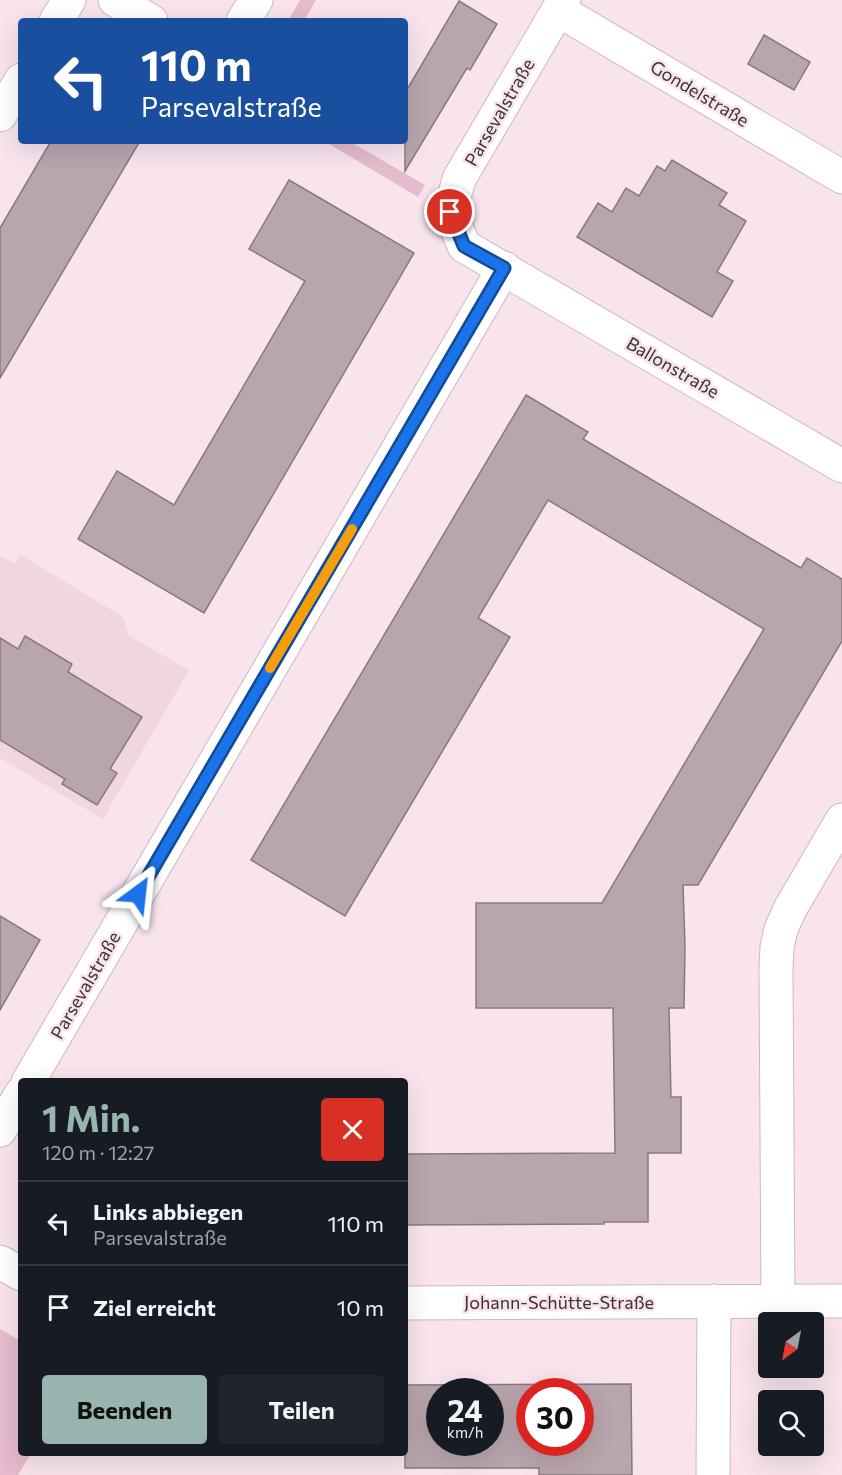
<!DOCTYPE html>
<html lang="de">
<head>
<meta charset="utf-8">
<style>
  :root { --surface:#171b24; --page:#20242c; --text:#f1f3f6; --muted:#9ea1a6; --line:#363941; --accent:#97b4ae }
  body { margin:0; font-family:Commissioner,sans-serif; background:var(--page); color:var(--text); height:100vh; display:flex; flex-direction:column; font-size:22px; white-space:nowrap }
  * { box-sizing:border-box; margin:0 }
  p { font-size:20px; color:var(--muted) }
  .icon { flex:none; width:33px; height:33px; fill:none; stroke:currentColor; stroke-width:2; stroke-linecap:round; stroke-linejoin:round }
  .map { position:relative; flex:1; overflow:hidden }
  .sheet { position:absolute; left:18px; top:1078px; width:390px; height:378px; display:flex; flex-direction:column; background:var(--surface); border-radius:6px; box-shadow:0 6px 24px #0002 }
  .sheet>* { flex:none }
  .top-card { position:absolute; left:18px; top:18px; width:390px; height:126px; border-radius:6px; box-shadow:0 6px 24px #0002; background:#1a4fa0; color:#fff; overflow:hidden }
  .needle { width:39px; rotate:212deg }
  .controls { position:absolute; left:758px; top:1312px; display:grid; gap:12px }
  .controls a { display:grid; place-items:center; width:66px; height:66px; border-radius:6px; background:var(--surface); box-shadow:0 6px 24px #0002; font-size:30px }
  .speed { position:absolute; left:426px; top:1378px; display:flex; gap:12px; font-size:30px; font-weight:700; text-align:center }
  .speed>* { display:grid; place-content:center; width:78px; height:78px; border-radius:50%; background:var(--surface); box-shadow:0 6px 24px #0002; line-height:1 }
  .speed small { font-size:15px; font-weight:400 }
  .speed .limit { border:9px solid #d22; background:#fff; color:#111 }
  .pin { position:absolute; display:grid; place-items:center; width:51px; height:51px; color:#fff; margin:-26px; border:3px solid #fff; border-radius:50%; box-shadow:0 2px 6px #0007 }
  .me { position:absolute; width:66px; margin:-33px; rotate:30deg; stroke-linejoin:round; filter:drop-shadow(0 0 4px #0008) }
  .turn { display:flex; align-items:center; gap:21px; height:126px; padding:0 24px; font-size:27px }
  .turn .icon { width:78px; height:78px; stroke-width:2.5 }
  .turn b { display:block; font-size:42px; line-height:51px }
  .round { display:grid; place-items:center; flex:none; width:63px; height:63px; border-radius:6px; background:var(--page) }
  .head { display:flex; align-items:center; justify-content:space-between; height:102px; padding:0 24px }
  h1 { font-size:36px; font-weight:700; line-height:45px; color:var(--accent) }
  .cta { display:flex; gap:12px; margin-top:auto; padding:12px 24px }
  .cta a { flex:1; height:69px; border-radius:6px; background:var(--accent); color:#111; font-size:24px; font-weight:700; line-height:69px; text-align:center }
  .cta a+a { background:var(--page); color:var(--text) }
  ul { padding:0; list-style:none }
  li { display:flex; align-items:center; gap:18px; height:84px; padding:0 24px; border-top:2px solid var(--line) }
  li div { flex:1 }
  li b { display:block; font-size:22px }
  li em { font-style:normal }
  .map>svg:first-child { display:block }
  .built { fill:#f1d5e1 }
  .green { fill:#e6bbcd }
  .building { fill:#b9a5ad; stroke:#8a7880; stroke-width:1.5; fill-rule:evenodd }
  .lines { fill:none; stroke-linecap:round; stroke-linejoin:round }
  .minor-casing { stroke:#ccb8c0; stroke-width:35 }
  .minor { stroke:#fff; stroke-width:33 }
  .route-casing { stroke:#114b97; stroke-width:15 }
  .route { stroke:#1a73e8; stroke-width:10 }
  .slow { stroke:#f59e0b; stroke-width:10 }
  .labels { text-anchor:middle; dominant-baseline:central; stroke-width:5; stroke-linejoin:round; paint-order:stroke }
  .street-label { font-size:18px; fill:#3b3336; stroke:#f9e4ed }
</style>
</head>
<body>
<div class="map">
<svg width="842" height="1475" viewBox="0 0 842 1475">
  <rect width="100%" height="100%" fill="#f9e4ed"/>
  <path class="built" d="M 21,555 L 123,617 L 129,636 L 189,670 L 103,819 L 0,758 L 0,556 L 15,564 Z"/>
  <path class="green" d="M 300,0 L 316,0 L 304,21 L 288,21 Z
    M 324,141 L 349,141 L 425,185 L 418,197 Z
    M 0,1329 L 21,1341 L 21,1454 L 31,1454 L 18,1475 L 0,1475 Z"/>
  <path class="building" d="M 459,1 L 497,24 L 470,70 L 467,68 L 405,171 L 405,93 Z
    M 764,35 L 810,62 L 794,90 L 748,64 Z
    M 51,141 L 140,141 L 0,378 L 0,228 Z
    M 672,160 L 727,193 L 719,205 L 746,221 L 717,272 L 733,281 L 712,317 L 577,237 L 598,203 L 612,212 L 626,188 L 639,196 L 657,166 L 665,171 Z
    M 289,180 L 414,253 L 204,613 L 78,539 L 117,471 L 174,505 L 305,281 L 249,249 Z
    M 526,395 L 588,432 L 583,439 L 801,568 L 807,558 L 842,579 L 842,641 L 698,885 L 683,885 L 685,946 L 684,1008 L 669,1008 L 671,1097 L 681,1097 L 681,1153 L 648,1153 L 648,1222 L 604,1222 L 604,1224 L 405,1225 L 405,1154 L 615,1153 L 613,1008 L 476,1008 L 476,903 L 602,903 L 764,629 L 548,500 L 478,618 L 510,637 L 345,916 L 251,860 Z
    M 25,636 L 72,664 L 68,672 L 142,717 L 110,769 L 117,773 L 97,805 L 62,784 L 65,779 L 0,740 L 0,638 L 18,649 Z
    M 0,916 L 40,940 L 0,1010 Z
    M 631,1384 L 632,1475 L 539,1475 L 539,1468 L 405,1468 L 405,1385 ZM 440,1392 L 490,1392 L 490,1443 L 440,1443 ZM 530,1392 L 580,1392 L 580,1443 L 530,1443 Z"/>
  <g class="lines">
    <g class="minor-casing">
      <path id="minor" d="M 115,0 L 151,21
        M 564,0 L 459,179 L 450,212 L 464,246 L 842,466
        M 558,10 L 842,177
        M 56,21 L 69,0
        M 243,21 L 256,0
        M 0,115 L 21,80
        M 28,1082 L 504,268
        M 0,1130 L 21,1094
        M 0,1262 L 21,1274
        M 778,1301 L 776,969 L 777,947 L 781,929 L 790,909 L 842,820
        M 405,1303 L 842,1301
        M 713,1475 L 714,1301"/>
    </g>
    <use href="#minor" class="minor"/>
  </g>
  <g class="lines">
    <g class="route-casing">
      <path id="route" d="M 138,894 L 504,268 L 464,246 L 450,212"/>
    </g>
    <use href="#route" class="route"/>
    <path class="slow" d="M 270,668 L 352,529"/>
  </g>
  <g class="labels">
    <g class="street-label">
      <text transform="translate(700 93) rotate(31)">Gondelstraße</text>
      <text transform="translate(499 112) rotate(-60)">Parsevalstraße</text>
      <text transform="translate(673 367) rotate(30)">Ballonstraße</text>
      <text transform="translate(85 985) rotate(-60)">Parsevalstraße</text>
      <text x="559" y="1302">Johann-Schütte-Straße</text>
    </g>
  </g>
</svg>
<div class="controls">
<a><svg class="needle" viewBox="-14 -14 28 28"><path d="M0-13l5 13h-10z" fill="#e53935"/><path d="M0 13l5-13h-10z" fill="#9ea1a6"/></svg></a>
<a><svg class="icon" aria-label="search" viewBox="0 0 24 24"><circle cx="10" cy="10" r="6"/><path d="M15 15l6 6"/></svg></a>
</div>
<div class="speed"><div>24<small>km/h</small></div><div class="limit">30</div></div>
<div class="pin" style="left:450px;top:212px;background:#d93025"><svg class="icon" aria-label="arrive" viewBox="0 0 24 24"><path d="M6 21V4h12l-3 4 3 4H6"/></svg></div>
<svg class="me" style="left:138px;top:894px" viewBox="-20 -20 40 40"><path d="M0-17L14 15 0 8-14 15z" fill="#1a73e8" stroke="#fff" stroke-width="4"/></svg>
<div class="top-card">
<div class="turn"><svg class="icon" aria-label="left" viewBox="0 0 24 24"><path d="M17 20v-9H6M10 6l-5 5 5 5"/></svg><div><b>110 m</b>Parsevalstraße</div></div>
</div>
<section class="sheet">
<div class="head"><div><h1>1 Min.</h1><p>120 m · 12:27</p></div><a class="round" style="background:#d93025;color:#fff"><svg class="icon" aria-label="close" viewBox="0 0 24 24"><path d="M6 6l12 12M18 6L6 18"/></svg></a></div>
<ul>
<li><svg class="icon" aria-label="left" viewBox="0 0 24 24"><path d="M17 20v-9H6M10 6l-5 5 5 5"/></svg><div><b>Links abbiegen</b><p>Parsevalstraße</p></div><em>110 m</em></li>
<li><svg class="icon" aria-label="arrive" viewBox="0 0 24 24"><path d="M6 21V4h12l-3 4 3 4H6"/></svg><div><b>Ziel erreicht</b></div><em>10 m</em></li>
</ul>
<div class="cta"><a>Beenden</a><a>Teilen</a></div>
</section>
</div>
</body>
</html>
